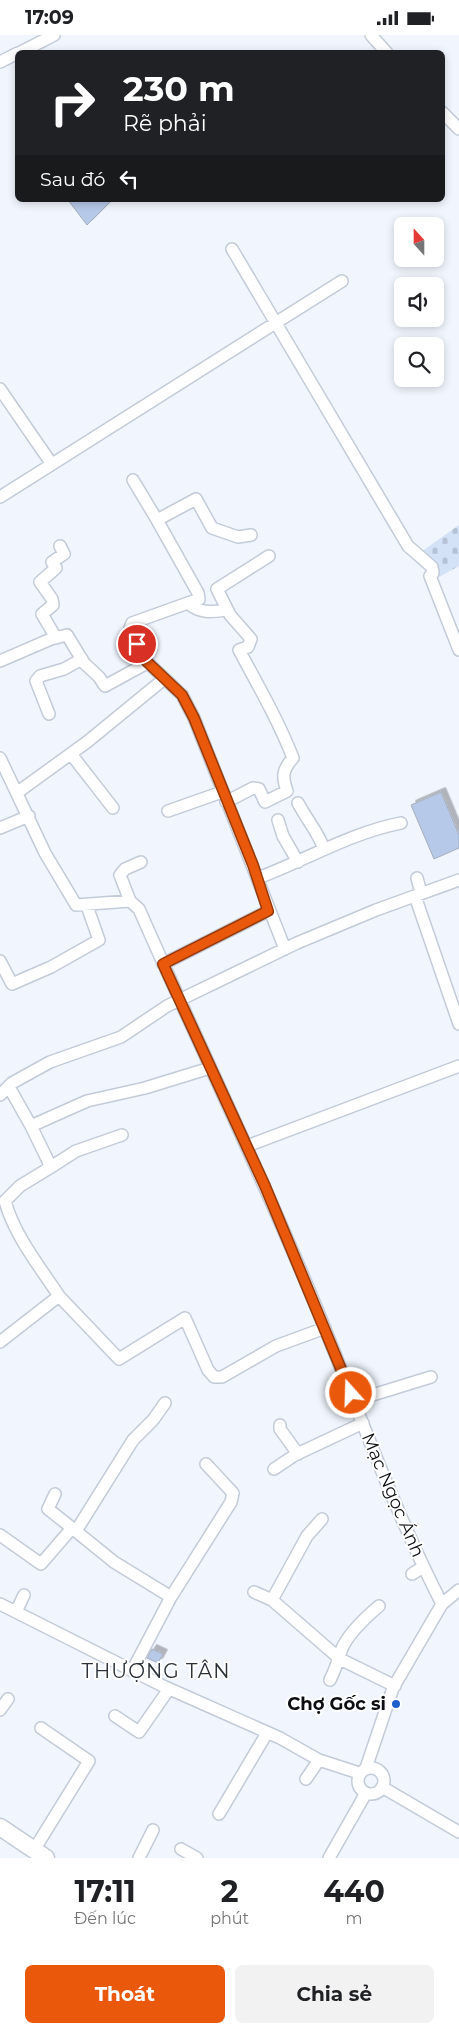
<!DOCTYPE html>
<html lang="vi">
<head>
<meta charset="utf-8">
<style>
  :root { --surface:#fff; --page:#f2f2f2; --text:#202124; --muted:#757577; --accent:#ea580c }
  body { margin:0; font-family:Montserrat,sans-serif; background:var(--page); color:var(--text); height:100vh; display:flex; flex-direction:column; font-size:19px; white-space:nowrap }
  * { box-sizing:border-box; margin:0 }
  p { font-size:16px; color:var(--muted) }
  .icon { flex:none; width:28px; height:28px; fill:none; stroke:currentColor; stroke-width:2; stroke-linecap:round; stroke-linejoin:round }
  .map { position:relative; height:1823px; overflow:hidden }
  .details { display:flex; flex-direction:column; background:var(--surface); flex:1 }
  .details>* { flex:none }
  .top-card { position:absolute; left:15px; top:15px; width:430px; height:152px; border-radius:8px; box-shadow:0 2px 8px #0003; background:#202124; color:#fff; overflow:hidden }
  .needle { width:32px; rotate:339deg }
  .buttons { position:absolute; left:394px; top:182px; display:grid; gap:10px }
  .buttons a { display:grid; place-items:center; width:50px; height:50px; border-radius:8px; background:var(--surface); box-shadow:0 2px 8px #0003; font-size:25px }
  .pin { position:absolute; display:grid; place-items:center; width:42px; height:42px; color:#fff; margin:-21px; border:2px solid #fff; border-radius:50%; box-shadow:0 1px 5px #0007 }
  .me { position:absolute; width:55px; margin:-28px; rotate:340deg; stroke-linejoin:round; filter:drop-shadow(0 0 4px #0008) }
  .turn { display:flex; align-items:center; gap:18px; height:105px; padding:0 25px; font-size:22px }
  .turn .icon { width:65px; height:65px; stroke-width:2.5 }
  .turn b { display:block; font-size:35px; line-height:42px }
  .then { display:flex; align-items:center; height:48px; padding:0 25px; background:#0003; gap:10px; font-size:19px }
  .eta { display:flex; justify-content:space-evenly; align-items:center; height:85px; text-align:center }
  .eta b { font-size:30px; font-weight:700; line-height:35px }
  .cta { display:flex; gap:10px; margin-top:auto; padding:10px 25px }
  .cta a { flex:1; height:58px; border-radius:8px; background:var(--accent); color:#fff; font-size:20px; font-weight:700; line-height:58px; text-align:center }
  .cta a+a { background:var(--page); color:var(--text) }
  .status { display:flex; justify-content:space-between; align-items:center; height:35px; padding:0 25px; background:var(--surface); direction:ltr }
  .status svg { height:14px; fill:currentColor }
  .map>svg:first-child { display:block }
  .cemetery { fill:url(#cemetery-stones) }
  .building { fill:#b6c9e8; stroke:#a6aebb; filter:url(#shadow) }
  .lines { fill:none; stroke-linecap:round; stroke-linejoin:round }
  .street-casing { stroke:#c3cbd9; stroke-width:14 }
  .secondary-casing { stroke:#c3cbd9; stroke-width:19 }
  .street { stroke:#fff; stroke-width:11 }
  .secondary { stroke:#fff; stroke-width:16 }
  .route-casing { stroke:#983908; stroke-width:12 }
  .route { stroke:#ea580c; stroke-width:9 }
  .poi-dot { fill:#1e5fcb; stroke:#fff; stroke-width:2 }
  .labels { text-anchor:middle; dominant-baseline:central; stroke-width:4; stroke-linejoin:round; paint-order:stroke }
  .street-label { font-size:18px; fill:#0c0e13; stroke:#fff }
  .poi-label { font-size:18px; font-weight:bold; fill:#0c0e13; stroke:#fff; text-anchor:end }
  .quarter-label { font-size:20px; letter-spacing:1px; fill:#2b323c; stroke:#fff }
</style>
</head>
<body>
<div class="status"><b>17:09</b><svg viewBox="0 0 49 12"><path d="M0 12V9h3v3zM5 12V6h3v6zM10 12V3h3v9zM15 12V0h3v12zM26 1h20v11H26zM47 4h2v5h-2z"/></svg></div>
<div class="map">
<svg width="459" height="1823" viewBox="0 0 459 1823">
  <defs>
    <pattern id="cemetery-stones" width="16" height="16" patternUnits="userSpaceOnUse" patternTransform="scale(1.25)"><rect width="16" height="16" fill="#d4e2f8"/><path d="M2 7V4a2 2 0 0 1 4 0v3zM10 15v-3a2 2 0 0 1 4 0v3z" fill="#b5c1d4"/></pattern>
    <filter id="shadow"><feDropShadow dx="4.5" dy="-4.5" stdDeviation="0" flood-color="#0004"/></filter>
  </defs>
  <rect width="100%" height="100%" fill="#f0f5fe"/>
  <path class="cemetery" d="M 459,490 L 459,531 L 432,546 L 427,536 L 428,532 L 418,519 Z"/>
  <path class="building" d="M 68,165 L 112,165 L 87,190 Z
    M 441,757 L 459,800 L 459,813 L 434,824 L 411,770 Z
    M 152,1614 L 163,1619 L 158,1628 L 147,1623 Z"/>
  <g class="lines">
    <g class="street-casing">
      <path id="street" d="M 371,0 L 387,18
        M 19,18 L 54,0
        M 0,27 L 18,18
        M 442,77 L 459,94
        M 232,214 L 408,511 L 432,532 L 433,538 L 430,541 L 459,615
        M 0,354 L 51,428
        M 133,445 L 157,485
        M 0,462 L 342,246
        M 251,500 L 238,502 L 212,493 L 196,464 L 157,485 L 198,558 L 199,564 L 132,588 L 130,593 L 144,624 L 182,660 L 194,683 L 285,914
        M 188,568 C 200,579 212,577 227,575
        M 56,603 L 42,579 L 53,570 L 52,564 L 40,547 L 56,533 L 52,527 L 64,519 L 60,511
        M 0,626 L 51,604 L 67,600 L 84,628 L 99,642 L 105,651 L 147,628
        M 49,679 L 36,646 L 40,641 L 64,634 L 82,624
        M 71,719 L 113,773
        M 0,723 L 45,818 L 76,870 L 130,866 L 139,874 C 193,997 252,1119 304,1243 C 350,1351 388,1464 442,1569 L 393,1653 L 366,1733
        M 18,757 L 87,707 L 164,644
        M 226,767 L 253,753 L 259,754 L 265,767 L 287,756 C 282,742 282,735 293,723 C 279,687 258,650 239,615 L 248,612 L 251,604 L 230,580 L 217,554 L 269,521
        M 298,768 C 307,785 318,797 324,814
        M 168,776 L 222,757
        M 278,785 L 283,801 L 298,827
        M 0,793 L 29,781
        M 258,843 C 306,825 350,798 401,788
        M 417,843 L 421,858
        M 415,861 L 459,989
        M 130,866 L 120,840 L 125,834 L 141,827
        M 0,926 L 12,949 L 51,932 L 99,905 L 87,871
        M 163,929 L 268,876
        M 9,1052 L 31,1091
        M 0,1060 L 12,1048 L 50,1027 L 121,1002 L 167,971 L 297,908 L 376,875 L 459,845
        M 247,1111 L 459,1031
        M 51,1132 L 76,1116 L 122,1100
        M 59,1261 C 40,1232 14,1200 5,1166 L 20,1151 L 51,1132 L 31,1091 L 87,1066 L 145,1053 L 210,1033
        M 0,1307 L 59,1261 L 119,1324 L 185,1283 L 208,1335 L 214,1342 L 222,1342 L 276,1311 L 325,1293
        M 353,1366 L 431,1342
        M 280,1390 L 280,1394 L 298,1419
        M 274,1434 L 295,1420 L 363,1388
        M 55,1459 L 48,1474 L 72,1493
        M 322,1484 L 307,1501 L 272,1565 L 340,1624 L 395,1651
        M 76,1496 L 133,1405 L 153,1385 L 165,1368
        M 0,1500 L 41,1529 L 72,1493 L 114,1527 L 171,1562 L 132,1636
        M 412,1539 L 423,1532
        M 254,1557 L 272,1565
        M 171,1562 L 231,1467 L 233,1458 L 206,1429
        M 0,1569 L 163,1651 L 280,1703 L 319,1725 L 359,1738
        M 442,1569 L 459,1555
        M 16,1577 L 24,1560
        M 330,1645 C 335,1635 338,1626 341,1616 C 347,1599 366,1582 379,1571
        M 0,1675 L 8,1664
        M 115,1681 L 139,1697 L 169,1654
        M358 1746a13 13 0 1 1 26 0a13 13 0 1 1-26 0Z
        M 306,1744 L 319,1725
        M 382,1752 L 459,1797
        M 219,1779 L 267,1698
        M 181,1814 L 197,1823
        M 34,1815 L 89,1726 L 41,1693
        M 139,1823 L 153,1795
        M 329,1823 L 366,1758"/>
    </g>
    <g class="secondary-casing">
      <path id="secondary" d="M 0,1792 L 46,1823"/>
    </g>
    <use href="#street" class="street"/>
    <use href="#secondary" class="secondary"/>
  </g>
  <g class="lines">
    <g class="route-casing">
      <path id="route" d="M 137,609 L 144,624 L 182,660 L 194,683 L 253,830 L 268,876 L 163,929 L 265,1151 L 351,1358"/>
    </g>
    <use href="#route" class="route"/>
  </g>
  <circle class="poi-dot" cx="396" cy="1669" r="5"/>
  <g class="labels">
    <g class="street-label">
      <text transform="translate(393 1460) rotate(67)">Mạc Ngọc Ánh</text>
    </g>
    <g class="poi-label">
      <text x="386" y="1669">Chợ Gốc si</text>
    </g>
    <g class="quarter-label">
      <text x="156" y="1636">THƯỢNG TÂN</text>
    </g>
  </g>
</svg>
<div class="buttons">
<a><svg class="needle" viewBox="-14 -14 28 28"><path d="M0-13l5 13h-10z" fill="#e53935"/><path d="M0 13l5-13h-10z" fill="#757577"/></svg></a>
<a><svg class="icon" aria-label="sound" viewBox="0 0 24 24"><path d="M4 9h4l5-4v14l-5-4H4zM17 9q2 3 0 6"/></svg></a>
<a><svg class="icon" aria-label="search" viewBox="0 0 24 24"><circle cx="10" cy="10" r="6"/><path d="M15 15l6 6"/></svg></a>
</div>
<div class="pin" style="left:137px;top:609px;background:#d93025"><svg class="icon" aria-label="arrive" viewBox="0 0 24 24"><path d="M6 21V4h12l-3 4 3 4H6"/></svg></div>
<svg class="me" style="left:351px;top:1358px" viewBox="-20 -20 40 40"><circle r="17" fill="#ea580c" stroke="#fff" stroke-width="3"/><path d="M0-11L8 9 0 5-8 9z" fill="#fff"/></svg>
<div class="top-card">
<div class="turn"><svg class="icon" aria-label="right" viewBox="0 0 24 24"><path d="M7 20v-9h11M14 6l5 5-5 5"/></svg><div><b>230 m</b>Rẽ phải</div></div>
<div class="then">Sau đó<svg class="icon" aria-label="left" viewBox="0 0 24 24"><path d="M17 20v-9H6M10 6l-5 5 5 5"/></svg></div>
</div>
</div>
<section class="details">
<div class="eta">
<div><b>17:11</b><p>Đến lúc</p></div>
<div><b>2</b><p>phút</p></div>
<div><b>440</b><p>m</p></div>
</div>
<div class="cta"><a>Thoát</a><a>Chia sẻ</a></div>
</section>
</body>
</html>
